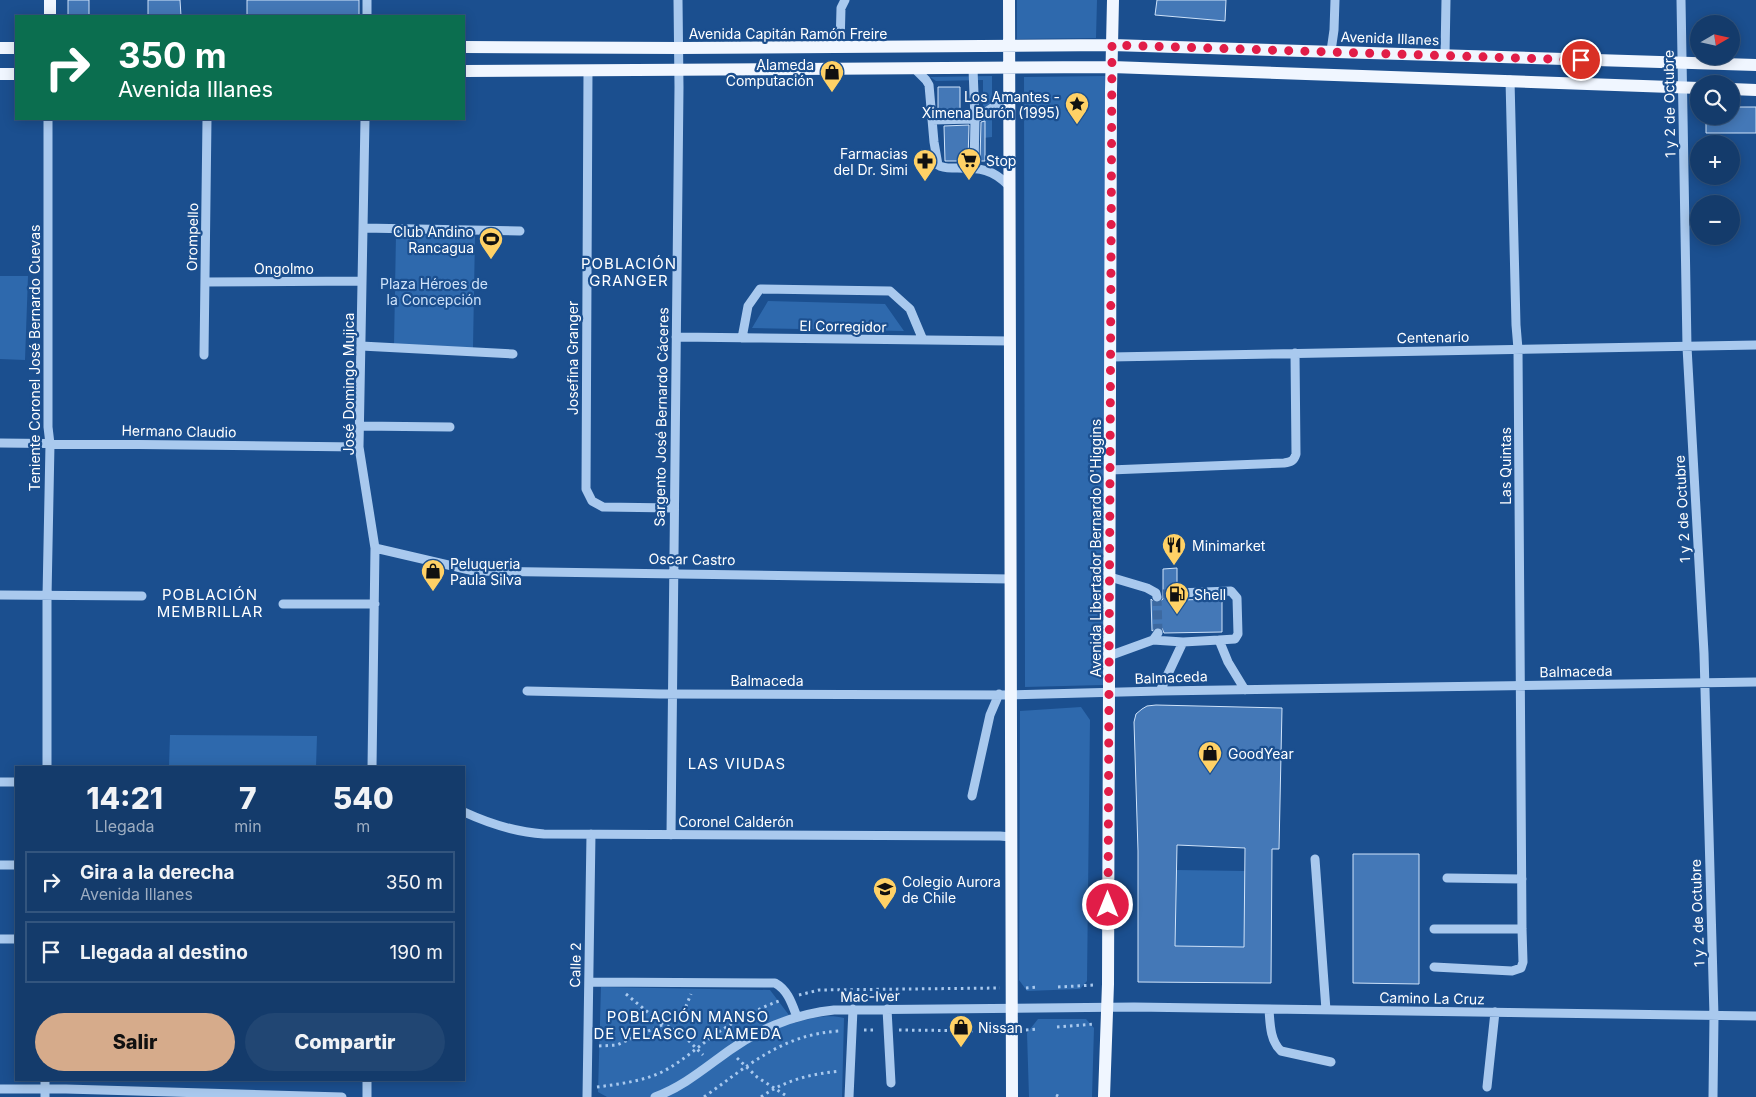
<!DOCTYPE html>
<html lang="es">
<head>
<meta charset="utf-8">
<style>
  :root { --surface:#143b6b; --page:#214673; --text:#f1f3f6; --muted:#9dadc1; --line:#33557e; --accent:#d6ab8b }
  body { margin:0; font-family:Inter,sans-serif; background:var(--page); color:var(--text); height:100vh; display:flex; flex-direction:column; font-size:19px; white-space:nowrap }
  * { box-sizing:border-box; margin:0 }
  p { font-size:16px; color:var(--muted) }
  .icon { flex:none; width:28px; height:28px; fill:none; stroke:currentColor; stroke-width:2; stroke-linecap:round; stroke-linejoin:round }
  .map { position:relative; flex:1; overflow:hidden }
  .drawer { position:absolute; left:15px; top:766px; width:450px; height:315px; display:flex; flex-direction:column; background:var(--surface); border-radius:0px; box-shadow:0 2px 12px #0003,0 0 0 1px var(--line) }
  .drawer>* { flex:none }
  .hud { position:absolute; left:15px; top:15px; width:450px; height:105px; border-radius:0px; box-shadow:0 2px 12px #0003,0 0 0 1px var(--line); background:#0b6e4f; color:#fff; overflow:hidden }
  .needle { width:32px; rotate:81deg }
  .buttons { position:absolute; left:1690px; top:15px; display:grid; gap:10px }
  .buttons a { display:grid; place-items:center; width:50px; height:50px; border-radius:50%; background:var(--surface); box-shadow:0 2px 12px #0003,0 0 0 1px var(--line); font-size:25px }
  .pin { position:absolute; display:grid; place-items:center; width:42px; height:42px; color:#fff; margin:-21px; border:2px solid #fff; border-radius:50%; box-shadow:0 1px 5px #0007 }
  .me { position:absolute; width:55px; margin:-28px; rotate:0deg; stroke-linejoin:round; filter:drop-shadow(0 0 4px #0008) }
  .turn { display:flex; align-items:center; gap:18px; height:105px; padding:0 20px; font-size:22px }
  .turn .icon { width:65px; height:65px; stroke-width:2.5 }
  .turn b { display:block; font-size:35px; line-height:42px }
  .eta { display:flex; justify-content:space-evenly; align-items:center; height:85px; text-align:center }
  .eta b { font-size:30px; font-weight:800; line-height:35px }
  .button { display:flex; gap:10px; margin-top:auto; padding:10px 20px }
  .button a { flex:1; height:58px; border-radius:30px; background:var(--accent); color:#111; font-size:20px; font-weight:800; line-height:58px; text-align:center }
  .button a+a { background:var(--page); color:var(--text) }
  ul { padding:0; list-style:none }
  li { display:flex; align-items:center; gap:15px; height:62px; margin:0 10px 8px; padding:0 10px; border:2px solid var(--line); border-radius:0px }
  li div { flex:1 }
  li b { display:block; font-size:19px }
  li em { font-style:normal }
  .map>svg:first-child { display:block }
  .green { fill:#2e69ad }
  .building { fill:#4478b7; stroke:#cfe3fa; fill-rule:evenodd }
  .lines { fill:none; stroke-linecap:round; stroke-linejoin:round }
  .minor-tunnel { stroke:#3d69a0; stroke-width:9; stroke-dasharray:9 4.5; stroke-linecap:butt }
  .path { stroke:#a9c9ee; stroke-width:3; stroke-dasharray:2.5 4; stroke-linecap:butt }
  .minor { stroke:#a9c9ee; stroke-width:9 }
  .major { stroke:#f0f6ff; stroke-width:12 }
  .route { stroke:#e11d48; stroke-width:9; stroke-dasharray:0 16.2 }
  .labels { text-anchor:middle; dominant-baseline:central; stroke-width:4.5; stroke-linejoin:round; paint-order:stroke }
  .street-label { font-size:14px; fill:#fff; stroke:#1b4f8f }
  .poi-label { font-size:14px; fill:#fff; stroke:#1b4f8f; text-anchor:start }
  .park-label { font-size:14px; fill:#cfe3fa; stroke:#1b4f8f }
  .neighbourhood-label { font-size:15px; letter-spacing:1px; fill:#fff; stroke:#1b4f8f }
</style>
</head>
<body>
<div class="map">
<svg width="1756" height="1097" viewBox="0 0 1756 1097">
  <rect width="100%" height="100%" fill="#1b4f8f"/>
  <path class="green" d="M 1017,0 L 1097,0 L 1096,38 L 1017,39 Z
    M 992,76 L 992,137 L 983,138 L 983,80 L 936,81 L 930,77 Z
    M 1106,76 L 1103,685 L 1025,687 L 1024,77 Z
    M 396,234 L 475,236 L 473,348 L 394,346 Z
    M 0,276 L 28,276 L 25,360 L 0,359 Z
    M 768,301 L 885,304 L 904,331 L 752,328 Z
    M 1081,707 L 1090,720 L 1087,981 L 1080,989 L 1027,991 L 1019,980 L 1020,711 Z
    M 170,735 L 317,736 L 316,767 L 169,767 Z
    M 1176,870 L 1245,871 L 1244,947 L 1175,946 Z
    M 601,987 L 770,990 L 795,1023 C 811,1018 828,1014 844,1018 L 842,1097 L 607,1097 L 598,1092 Z
    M 1038,1019 L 1086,1019 L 1094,1028 L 1092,1097 L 1029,1097 L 1027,1033 Z"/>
  <path class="building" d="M 68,0 L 89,0 L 89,16 L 68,16 Z
    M 148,0 L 180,0 L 181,16 L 148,16 Z
    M 247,0 L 359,0 L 359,16 L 247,16 Z
    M 1157,0 L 1226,0 L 1225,21 L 1155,15 Z
    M 938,87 L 960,87 L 960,113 L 944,113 L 944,109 L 938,109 Z
    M 1731,107 L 1756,107 L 1756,133 L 1706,133 L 1706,116 L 1731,116 Z
    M 985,121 L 985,161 L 980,161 L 981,122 Z
    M 969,125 L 968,161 L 945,161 L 944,126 Z
    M 1177,568 L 1177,587 L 1171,591 L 1172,597 L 1177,600 L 1222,599 L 1222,632 L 1164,633 L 1162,628 L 1158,627 L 1152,631 L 1151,599 L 1155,603 L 1158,603 L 1163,599 L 1163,569 Z
    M 1156,705 L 1282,708 L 1279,849 L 1272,849 L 1271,983 L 1138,982 L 1138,851 L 1134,722 L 1136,714 L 1142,709 L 1147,706 ZM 1177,845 L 1245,848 L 1244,947 L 1175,946 Z
    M 1353,854 L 1419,854 L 1419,984 L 1353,983 Z"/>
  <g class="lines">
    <path class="minor-tunnel" d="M 1163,594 L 1177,593
      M 1157,597 L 1158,633"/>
    <path class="path" d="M 1058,987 L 1095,985
      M 1026,988 L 1038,987
      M 626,994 L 656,1019 L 684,1036 L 703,1055
      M 799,995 L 819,990 L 1000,988
      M 1057,1027 L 1094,1024
      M 864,1030 L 877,1030
      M 899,1030 L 1000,1031
      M 1026,1030 L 1039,1029
      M 599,1046 L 617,1045 L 664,1024 L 678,1015 L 686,1006 L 691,994
      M 737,1058 L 757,1077 L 788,1097
      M 597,1087 C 620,1084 644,1081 664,1071 C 679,1063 692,1052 705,1042 C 727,1025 752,1011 779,1001
      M 1056,1095 L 1060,1097
      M 704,1097 C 748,1066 782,1034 840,1031
      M 761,1097 C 785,1080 811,1074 840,1071"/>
    <path class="minor" d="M 1681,0 L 1687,347 L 1704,653 L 1714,1016 L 1713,1097
      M 367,16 L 367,0
      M 840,47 L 841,8 L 845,0
      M 1331,51 L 1334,30 L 1335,0
      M 1445,55 L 1446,0
      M 915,69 L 926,80 L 929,85 L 934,142 L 938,165 C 944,169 950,168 957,168 C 980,168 993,169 1009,186
      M 588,70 L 586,489 L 592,501 L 603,507 L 674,508
      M 365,119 L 359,447 L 375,548 L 372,768
      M 932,120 L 975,119 L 973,69
      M 974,168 L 975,119 L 1009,97
      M 363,228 L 520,231
      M 205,282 L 362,281
      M 676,337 L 1010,341
      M 742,338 L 748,306 L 760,289 L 890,291 L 910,309 L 923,340
      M 361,346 L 513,354
      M 204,355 L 207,119
      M 1111,357 L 1756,345
      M 359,426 L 450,427
      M 0,443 L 359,447
      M 1110,470 L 1284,463 C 1291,462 1294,461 1296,454 L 1295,353
      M 375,548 L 474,571 L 1011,579
      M 1110,577 L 1147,588 L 1156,593 L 1157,597
      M 1177,593 L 1231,591 L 1237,598 L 1238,634 L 1235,639 L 1219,640 L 1228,662 L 1245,690
      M 0,595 L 142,596
      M 283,604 L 375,604
      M 1153,640 L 1183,642
      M 1109,656 L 1153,640 L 1158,633
      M 527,691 L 660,694 L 1011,695 L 1160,691 L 1756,682
      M 1160,691 L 1183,642 L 1219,640
      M 47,768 L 47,597 L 50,444 L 48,427 L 48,119
      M 0,782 L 16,782
      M 972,796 L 990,715 L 999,694
      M 464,812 C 490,824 514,832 544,834 L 1000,836 L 1011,837
      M 671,835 L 679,87 L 678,0
      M 1315,859 L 1326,1010
      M 0,865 L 16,865
      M 1447,878 L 1522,879
      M 1434,929 L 1522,929
      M 0,939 L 16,939
      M 1434,967 L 1512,971 L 1521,968 L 1523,962 L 1522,929 L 1518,349 L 1516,325 L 1510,80
      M 589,982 L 775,983 C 788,990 792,1004 797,1017
      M 887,1009 L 891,1083
      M 1269,1009 C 1270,1023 1270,1041 1281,1051 L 1331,1062
      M 367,1080 L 367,1097
      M 1487,1087 L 1495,1012
      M 0,1089 L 66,1089 L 342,1097
      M 45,1097 L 45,1080
      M 587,1097 L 591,834
      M 655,1097 C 683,1087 706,1067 730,1050 C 761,1028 796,1014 834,1010 L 1134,1007 L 1756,1016
      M 849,1097 L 853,1009"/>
    <path class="major" d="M 1009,0 L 1012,1097
      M 50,16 L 50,0
      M 464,47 L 679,48 L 1112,45 L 1756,65
      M 0,48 L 16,48
      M 464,71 L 1112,67 L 1699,88
      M 0,74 L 16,74
      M 1731,89 L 1756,90
      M 1104,1097 L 1108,984 L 1111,90 L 1113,0"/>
  </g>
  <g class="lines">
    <path class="route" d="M 1108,905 L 1112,45 L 1581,60"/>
  </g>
  <defs>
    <g id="shop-pin" transform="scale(1.25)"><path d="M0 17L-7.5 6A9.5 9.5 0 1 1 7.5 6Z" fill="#ffd166" stroke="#1b4f8f"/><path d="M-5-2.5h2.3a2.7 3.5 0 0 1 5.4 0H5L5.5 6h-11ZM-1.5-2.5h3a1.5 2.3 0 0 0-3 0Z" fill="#111"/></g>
    <g id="sight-pin" transform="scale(1.25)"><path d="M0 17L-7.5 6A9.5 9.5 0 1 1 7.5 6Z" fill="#ffd166" stroke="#1b4f8f"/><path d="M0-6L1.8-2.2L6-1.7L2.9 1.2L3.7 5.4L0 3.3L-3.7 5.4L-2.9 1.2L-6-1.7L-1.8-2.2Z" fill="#111"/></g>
    <g id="supermarket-pin" transform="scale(1.25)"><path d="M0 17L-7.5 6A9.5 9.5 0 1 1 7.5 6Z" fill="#ffd166" stroke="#1b4f8f"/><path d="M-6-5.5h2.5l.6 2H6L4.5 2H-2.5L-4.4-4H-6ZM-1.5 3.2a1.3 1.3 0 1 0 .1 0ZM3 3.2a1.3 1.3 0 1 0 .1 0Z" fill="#111"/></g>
    <g id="pharmacy-pin" transform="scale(1.25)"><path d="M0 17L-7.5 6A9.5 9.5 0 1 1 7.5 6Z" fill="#ffd166" stroke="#1b4f8f"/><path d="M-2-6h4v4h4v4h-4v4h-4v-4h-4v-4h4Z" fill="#111"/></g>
    <g id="stadium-pin" transform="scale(1.25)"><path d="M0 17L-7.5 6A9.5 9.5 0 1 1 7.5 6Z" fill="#ffd166" stroke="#1b4f8f"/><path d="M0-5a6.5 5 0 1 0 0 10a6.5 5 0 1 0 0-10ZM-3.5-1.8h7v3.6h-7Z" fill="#111"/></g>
    <g id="restaurant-pin" transform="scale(1.25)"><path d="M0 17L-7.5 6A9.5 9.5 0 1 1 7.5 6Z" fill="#ffd166" stroke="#1b4f8f"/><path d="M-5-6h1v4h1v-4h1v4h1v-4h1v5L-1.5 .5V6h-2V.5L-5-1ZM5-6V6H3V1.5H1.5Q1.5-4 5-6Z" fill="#111"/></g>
    <g id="fuel-pin" transform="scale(1.25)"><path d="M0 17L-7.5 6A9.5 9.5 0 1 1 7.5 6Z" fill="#ffd166" stroke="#1b4f8f"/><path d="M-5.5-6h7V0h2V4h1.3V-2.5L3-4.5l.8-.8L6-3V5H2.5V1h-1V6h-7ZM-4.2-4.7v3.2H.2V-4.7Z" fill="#111"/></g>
    <g id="school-pin" transform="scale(1.25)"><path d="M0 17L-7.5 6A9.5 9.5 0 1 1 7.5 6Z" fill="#ffd166" stroke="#1b4f8f"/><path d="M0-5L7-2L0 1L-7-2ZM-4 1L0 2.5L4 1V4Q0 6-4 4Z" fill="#111"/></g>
  </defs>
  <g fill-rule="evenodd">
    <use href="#shop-pin" x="832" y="72"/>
    <use href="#sight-pin" x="1077" y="104"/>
    <use href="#supermarket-pin" x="969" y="160"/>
    <use href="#pharmacy-pin" x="925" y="161"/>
    <use href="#stadium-pin" x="491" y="239"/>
    <use href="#restaurant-pin" x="1174" y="545"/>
    <use href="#shop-pin" x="433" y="571"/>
    <use href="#fuel-pin" x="1177" y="594"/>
    <use href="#shop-pin" x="1210" y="753"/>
    <use href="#school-pin" x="885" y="889"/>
    <use href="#shop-pin" x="961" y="1027"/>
  </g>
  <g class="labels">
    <g class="street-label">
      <text x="788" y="33">Avenida Capitán Ramón Freire</text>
      <text transform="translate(1390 38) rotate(2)">Avenida Illanes</text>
      <text transform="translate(1669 104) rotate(-91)">1 y 2 de Octubre</text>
      <text transform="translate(192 237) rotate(-89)">Orompello</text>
      <text x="284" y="268">Ongolmo</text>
      <text transform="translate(843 326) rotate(1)">El Corregidor</text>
      <text transform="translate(1433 337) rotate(-1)">Centenario</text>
      <text transform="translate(34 358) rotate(-90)">Teniente Coronel José Bernardo Cuevas</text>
      <text transform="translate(572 358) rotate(-90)">Josefina Granger</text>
      <text transform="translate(348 384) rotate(-90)">José Domingo Mujica</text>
      <text transform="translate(661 417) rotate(-89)">Sargento José Bernardo Cáceres</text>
      <text transform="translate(179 431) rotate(1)">Hermano Claudio</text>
      <text transform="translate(1505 466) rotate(-90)">Las Quintas</text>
      <text transform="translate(1682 509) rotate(-93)">1 y 2 de Octubre</text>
      <text transform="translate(1095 548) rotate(-90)">Avenida Libertador Bernardo O'Higgins</text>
      <text transform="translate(692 559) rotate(1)">Oscar Castro</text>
      <text transform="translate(1576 671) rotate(-1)">Balmaceda</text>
      <text transform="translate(1171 677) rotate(-2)">Balmaceda</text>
      <text x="767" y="680">Balmaceda</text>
      <text x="736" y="821">Coronel Calderón</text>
      <text transform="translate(1697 913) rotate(-92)">1 y 2 de Octubre</text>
      <text transform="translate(575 965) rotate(-89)">Calle 2</text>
      <text transform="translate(870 996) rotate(-1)">Mac-Iver</text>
      <text transform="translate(1432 998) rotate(1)">Camino La Cruz</text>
    </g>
    <g class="poi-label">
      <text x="814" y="64" text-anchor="end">Alameda<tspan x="814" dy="16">Computación</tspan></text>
      <text x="1060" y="96" text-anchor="end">Los Amantes -<tspan x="1060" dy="16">Ximena Burón (1995)</tspan></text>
      <text x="908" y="153" text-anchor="end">Farmacias<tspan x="908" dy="16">del Dr. Simi</tspan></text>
      <text x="986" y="160">Stop</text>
      <text x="474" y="231" text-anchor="end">Club Andino<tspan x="474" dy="16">Rancagua</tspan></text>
      <text x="1192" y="545">Minimarket</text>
      <text x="450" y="563">Peluqueria<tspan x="450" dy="16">Paula Silva</tspan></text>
      <text x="1194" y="594">Shell</text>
      <text x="1228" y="753">GoodYear</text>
      <text x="902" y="881">Colegio Aurora<tspan x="902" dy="16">de Chile</tspan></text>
      <text x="978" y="1027">Nissan</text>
    </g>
    <g class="park-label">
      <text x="434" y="283">Plaza Héroes de<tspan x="434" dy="16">la Concepción</tspan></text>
    </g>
    <g class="neighbourhood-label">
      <text x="629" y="263">POBLACIÓN<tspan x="629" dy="17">GRANGER</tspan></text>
      <text x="210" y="594">POBLACIÓN<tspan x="210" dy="17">MEMBRILLAR</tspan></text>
      <text x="737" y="763">LAS VIUDAS</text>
      <text x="688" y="1016">POBLACIÓN MANSO<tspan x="688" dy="17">DE VELASCO ALAMEDA</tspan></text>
    </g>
  </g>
</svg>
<div class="buttons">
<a><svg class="needle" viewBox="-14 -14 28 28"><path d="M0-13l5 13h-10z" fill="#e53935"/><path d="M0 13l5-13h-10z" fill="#9dadc1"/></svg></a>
<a><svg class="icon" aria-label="search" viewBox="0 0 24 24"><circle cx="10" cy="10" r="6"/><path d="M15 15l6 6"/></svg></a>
<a>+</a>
<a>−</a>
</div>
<div class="pin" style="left:1581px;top:60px;background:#d93025"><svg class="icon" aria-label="arrive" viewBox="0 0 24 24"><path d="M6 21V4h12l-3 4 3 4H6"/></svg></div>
<svg class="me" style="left:1108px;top:905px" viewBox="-20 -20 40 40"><circle r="17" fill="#e11d48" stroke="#fff" stroke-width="3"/><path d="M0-11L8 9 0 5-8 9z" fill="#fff"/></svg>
<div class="hud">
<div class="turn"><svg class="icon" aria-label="right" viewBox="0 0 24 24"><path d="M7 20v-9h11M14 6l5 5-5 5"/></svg><div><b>350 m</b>Avenida Illanes</div></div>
</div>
<section class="drawer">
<div class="eta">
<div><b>14:21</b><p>Llegada</p></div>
<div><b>7</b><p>min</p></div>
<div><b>540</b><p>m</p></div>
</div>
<ul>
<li><svg class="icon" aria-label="right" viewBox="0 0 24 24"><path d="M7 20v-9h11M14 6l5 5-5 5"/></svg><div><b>Gira a la derecha</b><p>Avenida Illanes</p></div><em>350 m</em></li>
<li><svg class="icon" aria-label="arrive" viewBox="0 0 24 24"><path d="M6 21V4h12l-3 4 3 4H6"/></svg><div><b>Llegada al destino</b></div><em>190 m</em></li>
</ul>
<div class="button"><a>Salir</a><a>Compartir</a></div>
</section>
</div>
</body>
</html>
